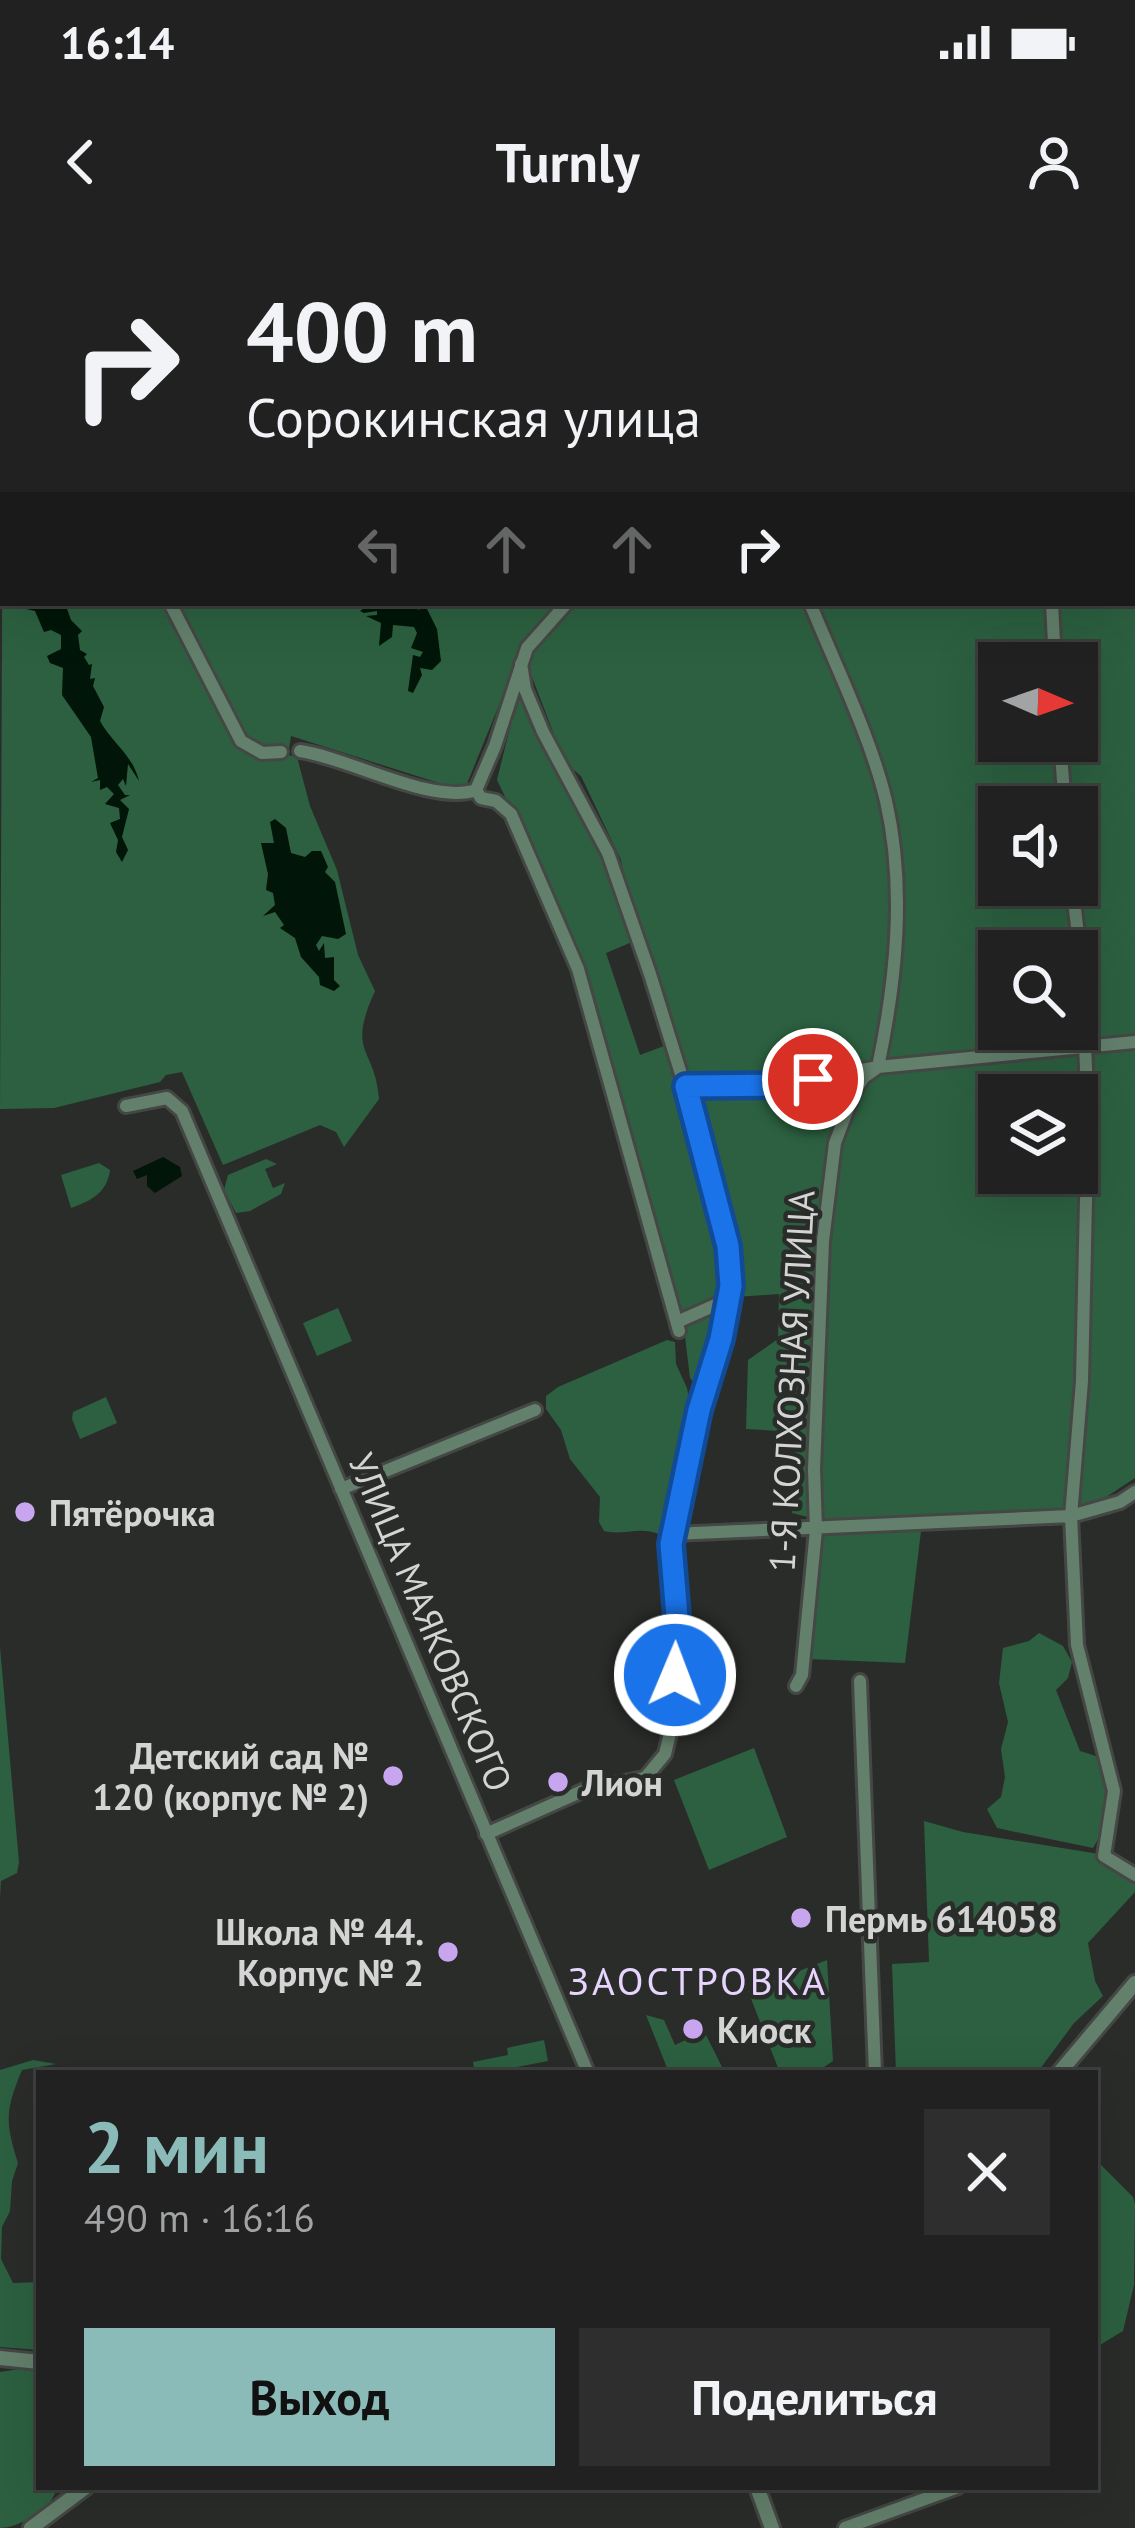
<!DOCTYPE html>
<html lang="ru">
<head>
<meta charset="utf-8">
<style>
  :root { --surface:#202120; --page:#2d2e2d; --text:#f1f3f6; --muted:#a2a3a5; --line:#3d3e3e; --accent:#8bbbb9 }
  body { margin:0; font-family:"PT Sans",sans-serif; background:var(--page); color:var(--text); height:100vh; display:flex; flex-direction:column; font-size:45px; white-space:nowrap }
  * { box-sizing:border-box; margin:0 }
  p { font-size:39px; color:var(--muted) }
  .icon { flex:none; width:66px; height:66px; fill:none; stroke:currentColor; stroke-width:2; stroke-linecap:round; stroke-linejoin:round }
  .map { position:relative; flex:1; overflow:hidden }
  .details { position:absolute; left:36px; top:1830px; width:1062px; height:420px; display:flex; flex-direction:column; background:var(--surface); border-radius:0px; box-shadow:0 12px 48px #0002,0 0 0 3px var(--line) }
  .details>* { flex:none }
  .banner { position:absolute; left:0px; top:0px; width:1137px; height:366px; box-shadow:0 12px 48px #0002,0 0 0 3px var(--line); background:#202120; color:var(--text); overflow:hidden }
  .needle { width:78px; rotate:92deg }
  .fabs { position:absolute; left:978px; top:402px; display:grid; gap:24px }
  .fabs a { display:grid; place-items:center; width:120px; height:120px; border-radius:0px; background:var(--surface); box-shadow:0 12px 48px #0002,0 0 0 3px var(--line); font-size:60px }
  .pin { position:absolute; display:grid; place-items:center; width:102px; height:102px; color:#fff; margin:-51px; border:6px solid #fff; border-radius:50%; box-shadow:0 3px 12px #0007 }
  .me { position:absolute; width:132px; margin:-66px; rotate:1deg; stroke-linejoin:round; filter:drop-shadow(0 0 9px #0008) }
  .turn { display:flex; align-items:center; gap:42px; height:252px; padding:0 48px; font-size:54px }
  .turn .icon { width:156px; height:156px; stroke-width:2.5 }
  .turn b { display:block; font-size:84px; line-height:102px }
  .lanes { display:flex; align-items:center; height:114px; padding:0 48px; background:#0003; justify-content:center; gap:60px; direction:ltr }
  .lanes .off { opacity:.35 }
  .round { display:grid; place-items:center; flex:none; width:126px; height:126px; border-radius:0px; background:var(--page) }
  .head { display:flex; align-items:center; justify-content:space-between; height:204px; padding:0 48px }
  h1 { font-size:72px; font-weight:700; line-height:90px; color:var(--accent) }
  .action { display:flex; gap:24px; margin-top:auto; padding:24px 48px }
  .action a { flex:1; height:138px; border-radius:0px; background:var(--accent); color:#111; font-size:48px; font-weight:700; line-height:138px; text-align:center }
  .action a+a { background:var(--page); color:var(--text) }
  .status { display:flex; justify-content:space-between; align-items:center; height:84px; padding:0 60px; background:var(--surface); direction:ltr }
  .status svg { height:33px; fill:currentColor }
  header { display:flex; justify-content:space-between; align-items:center; height:156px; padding:0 48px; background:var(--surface); font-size:54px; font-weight:700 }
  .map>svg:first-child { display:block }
  .green { fill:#2c6040; fill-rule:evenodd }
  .water { fill:#011508 }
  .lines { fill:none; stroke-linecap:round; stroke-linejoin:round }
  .minor-casing { stroke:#454745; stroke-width:18 }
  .tertiary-casing { stroke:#454745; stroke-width:20 }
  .minor { stroke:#63806c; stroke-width:12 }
  .tertiary { stroke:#63806c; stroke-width:14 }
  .route-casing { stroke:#114b97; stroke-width:30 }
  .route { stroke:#1a73e8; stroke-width:21 }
  .poi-dot { fill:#c7a6ef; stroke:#2a2c2a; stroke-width:4.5 }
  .labels { text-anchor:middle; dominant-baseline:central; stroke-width:9; stroke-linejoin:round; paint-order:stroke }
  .street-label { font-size:36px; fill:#d3d4d3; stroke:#2a2c2a }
  .poi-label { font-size:36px; font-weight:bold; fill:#d3d4d3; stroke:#2a2c2a; text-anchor:start }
  .neighbourhood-label { font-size:39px; letter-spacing:3px; fill:#e7d4ff; stroke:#2a2c2a }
</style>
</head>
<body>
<div class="status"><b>16:14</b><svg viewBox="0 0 49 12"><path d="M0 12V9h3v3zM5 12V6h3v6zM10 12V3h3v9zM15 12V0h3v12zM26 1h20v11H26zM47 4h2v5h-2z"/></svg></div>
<header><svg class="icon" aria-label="back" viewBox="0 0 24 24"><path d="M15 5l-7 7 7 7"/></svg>Turnly<svg class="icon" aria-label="person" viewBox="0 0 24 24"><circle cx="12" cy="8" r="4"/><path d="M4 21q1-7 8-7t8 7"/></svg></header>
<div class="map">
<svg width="1135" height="2288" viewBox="0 0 1135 2288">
  <rect width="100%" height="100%" fill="#2a2c2a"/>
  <path class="green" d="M 583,0 L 996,0 L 996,3 L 583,3 Z
    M 3,159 L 3,363 L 562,363 L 528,394 L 464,551 L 291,496 L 288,515 L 297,517 L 310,566 L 337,630 L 358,715 L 375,751 C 346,815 375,806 379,859 L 344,907 L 336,892 L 320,885 L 223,925 L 182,832 L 166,835 L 160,842 L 54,868 L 0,869 Z
    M 1135,272 L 1135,1238 L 1082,1273 L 921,1291 L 905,1423 L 809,1419 L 812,1278 L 792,1273 L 795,1192 L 746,1189 L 748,1120 L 778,1099 L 779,1054 L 735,1057 L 733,1015 L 627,654 L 621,620 L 581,536 L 565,523 L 527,424 L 549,389 L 581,363 L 1134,363 ZM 999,423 L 1077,423 L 1077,501 L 999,501 ZM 999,567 L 1077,567 L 1077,645 L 999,645 ZM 999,711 L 1077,711 L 1077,789 L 999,789 ZM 999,855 L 1077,855 L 1077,933 L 999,933 Z
    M 519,451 L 555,529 L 570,547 L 610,630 L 632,702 L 606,713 L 640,815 L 664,806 L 722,998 L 722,1057 L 681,1076 L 584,741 L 550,650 L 497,540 Z
    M 266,919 L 277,924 L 265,929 L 273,948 L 285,943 L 281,954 L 250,971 L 236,973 L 224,950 L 228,935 Z
    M 99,923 L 110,930 C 107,953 91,961 71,968 L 61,935 Z
    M 338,1068 L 352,1101 L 317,1116 L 303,1083 Z
    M 718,1069 L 716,1090 L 698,1147 L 690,1138 L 684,1088 Z
    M 667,1100 L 675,1102 L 676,1124 L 687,1148 L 694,1185 L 669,1283 L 661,1295 C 641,1285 624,1296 604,1291 L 599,1282 L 600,1257 L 570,1219 L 561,1190 L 546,1169 L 546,1156 L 558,1147 Z
    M 106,1157 L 117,1183 L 80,1199 L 72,1179 L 73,1172 Z
    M 1039,1393 L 1063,1406 L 1072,1422 L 1068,1438 L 1056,1450 L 1080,1511 L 1096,1516 C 1109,1547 1112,1578 1093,1608 L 997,1588 L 987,1569 L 1001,1557 L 1005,1537 L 1001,1509 L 1008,1482 L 999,1443 L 1003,1408 L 1029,1401 Z
    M 0,1407 L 19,1622 L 17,1633 L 1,1641 L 0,1658 Z
    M 754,1508 L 787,1597 L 709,1630 L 674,1540 Z
    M 924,1581 L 963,1592 L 1099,1614 L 1135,1641 L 1135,1652 L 1088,1703 L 1095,1741 L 1103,1756 L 1074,1783 L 1037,1833 L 896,1833 L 892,1724 L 929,1722 Z
    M 827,1720 L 833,1821 L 815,1833 L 780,1833 L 748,1751 Z
    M 646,1775 L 664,1780 L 675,1805 L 704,1791 L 725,1833 L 669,1833 Z
    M 544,1800 L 548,1821 L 512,1828 L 512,1833 L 475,1833 L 473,1822 L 508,1815 L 507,1808 Z
    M 33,1820 L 56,1824 L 22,1830 C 5,1871 5,1882 18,1923 L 12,1941 L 10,1971 L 2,1987 L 1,2019 L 13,2043 L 39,2042 L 39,2110 L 0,2107 L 0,1830 Z
    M 1095,1919 L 1133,1957 L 1135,1964 L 1134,2045 L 1123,2091 L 1095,2108 Z
    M 32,2127 L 39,2128 L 39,2247 L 76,2247 L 55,2253 C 49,2270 18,2288 0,2288 L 0,2132 Z"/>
  <path class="water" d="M 21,363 L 65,363 L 71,380 L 82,391 L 78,395 L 80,410 L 87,414 L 84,417 L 89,425 L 92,424 L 90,439 L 95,438 L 93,446 L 104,467 L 100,481 C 112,503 133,515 139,541 L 128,524 L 126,546 L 123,539 L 118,545 L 125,555 L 130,555 L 120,560 L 129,569 L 122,597 L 128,610 L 122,622 L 116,612 L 118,600 L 110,583 L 120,579 L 119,568 L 105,564 L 114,554 L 107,547 L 100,550 L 100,540 L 91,542 L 98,538 L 91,497 L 62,455 L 63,428 L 50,423 L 47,416 L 61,409 L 61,395 L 51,390 L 44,392 L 35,371 L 22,368 Z
    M 359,363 L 408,363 L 419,370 L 424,363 L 437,389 L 441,421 L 432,430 L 420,428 L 422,435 L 413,453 L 408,451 L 413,415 L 420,417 L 423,412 L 411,408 L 417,393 L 414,387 L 393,385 L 392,397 L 379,406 L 381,383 L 366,376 L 377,375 L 377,371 L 364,373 L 360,371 L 367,366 Z
    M 275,579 L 286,588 L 291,613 L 305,617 L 312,611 L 321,611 L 328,627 L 325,632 L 335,642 L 346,694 L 338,699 L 322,696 L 316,705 L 319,711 L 324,703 L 325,718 L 334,717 L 334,740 L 340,746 L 334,751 L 320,745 L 319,737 L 301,717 L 295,698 L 280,688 L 284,685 L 275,672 L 263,676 L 275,665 L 273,653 L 266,650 L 268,634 L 261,603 L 274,603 L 270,582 Z
    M 163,917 L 180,927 L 182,936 L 155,953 L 147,946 L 147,935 L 137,939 L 133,931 Z"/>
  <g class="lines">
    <g class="minor-casing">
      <path id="minor" d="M 658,0 L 660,3
        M 1011,0 L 1011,3
        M 1134,266 L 1135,266
        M 170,363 L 241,501 L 262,513 L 281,512
        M 1052,363 L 1055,423
        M 1060,501 L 1065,567
        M 300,511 C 350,518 431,565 476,550 L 495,506 L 527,408 L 567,363
        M 476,550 L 481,558 L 496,561 L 511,574 L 578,729 L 679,1091
        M 1072,645 L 1081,719 L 1088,871 L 1082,1141 L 1071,1276 L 1077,1405 L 1114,1551 L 1104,1616 L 1135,1635
        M 686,846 L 780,845 L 878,827 L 1135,802
        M 126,866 L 167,858 L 182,871 L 588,1833
        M 677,1082 L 729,1059
        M 341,1249 L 535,1170
        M 673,1294 L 1071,1276 L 1120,1262 L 1135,1252
        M 860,1441 L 875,1833
        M 796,1446 L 802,1435 L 816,1290 L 814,1229 L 823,1001 L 835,903 L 855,850 L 864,837 L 878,827 C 896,741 906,648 886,561 C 871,498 835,424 810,363
        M 486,1594 L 587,1549 L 645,1538 L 665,1514 L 673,1481 L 678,1389 L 671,1304 L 699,1170 L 720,1099 L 731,1046 L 728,1006 L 698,889 L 650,734 L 608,613 L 543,492 L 525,449 L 521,424
        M 845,2288 L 958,2247"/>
    </g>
    <g class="tertiary-casing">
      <path id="tertiary" d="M 1059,1833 L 1135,1743
        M 0,2118 L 39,2122
        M 757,2247 L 772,2288
        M 31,2288 L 86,2247"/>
    </g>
    <use href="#minor" class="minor"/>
    <use href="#tertiary" class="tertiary"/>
  </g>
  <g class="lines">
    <g class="route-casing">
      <path id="route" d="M 675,1435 L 678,1389 L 671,1304 L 699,1170 L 721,1099 L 731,1046 L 728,1006 L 686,846 L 780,845 L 813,839"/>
    </g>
    <use href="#route" class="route"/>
  </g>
  <g class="poi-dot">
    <circle cx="25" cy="1272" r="12"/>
    <circle cx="393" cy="1536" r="12"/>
    <circle cx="558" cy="1542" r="12"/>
    <circle cx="801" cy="1678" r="12"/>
    <circle cx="448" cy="1712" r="12"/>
    <circle cx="693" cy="1789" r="12"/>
  </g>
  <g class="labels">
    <g class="street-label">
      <text transform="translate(791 1141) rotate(-87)">1-Я КОЛХОЗНАЯ УЛИЦА</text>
      <text transform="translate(431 1382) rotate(67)">УЛИЦА МАЯКОВСКОГО</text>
    </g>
    <g class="poi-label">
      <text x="49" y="1272">Пятёрочка</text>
      <text x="369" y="1515" text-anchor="end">Детский сад №<tspan x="369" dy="41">120 (корпус № 2)</tspan></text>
      <text x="582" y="1542">Лион</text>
      <text x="825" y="1678">Пермь 614058</text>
      <text x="424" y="1691" text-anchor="end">Школа № 44.<tspan x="424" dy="41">Корпус № 2</tspan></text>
      <text x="717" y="1789">Киоск</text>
    </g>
    <g class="neighbourhood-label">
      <text x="698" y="1740">ЗАОСТРОВКА</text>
    </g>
  </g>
</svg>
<div class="fabs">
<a><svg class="needle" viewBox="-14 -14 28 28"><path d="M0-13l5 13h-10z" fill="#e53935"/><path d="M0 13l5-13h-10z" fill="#a2a3a5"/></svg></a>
<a><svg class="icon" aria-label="sound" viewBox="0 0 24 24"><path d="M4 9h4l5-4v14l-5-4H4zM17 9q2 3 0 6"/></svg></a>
<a><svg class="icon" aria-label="search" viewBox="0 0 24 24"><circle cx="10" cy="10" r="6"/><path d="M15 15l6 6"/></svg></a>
<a><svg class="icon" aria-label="layers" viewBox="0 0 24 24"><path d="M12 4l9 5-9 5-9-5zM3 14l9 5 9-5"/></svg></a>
</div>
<div class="pin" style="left:813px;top:839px;background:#d93025"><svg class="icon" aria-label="arrive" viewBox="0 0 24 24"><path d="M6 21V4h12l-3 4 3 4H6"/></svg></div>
<svg class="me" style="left:675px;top:1435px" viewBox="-20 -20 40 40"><circle r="17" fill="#1a73e8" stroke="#fff" stroke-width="3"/><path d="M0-11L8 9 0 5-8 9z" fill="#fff"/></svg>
<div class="banner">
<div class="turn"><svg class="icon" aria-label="right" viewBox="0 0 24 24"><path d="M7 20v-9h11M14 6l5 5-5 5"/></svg><div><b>400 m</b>Сорокинская улица</div></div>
<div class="lanes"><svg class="icon off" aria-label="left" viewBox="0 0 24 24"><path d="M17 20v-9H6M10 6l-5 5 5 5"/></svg><svg class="icon off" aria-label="ahead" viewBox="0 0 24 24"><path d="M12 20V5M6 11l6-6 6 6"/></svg><svg class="icon off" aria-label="ahead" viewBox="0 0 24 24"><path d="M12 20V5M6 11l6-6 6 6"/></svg><svg class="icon" aria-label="right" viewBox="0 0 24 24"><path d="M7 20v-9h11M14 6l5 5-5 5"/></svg></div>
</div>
<section class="details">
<div class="head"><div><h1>2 мин</h1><p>490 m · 16:16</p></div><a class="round"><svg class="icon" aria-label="close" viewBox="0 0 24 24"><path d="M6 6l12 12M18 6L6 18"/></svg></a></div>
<div class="action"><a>Выход</a><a>Поделиться</a></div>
</section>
</div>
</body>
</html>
